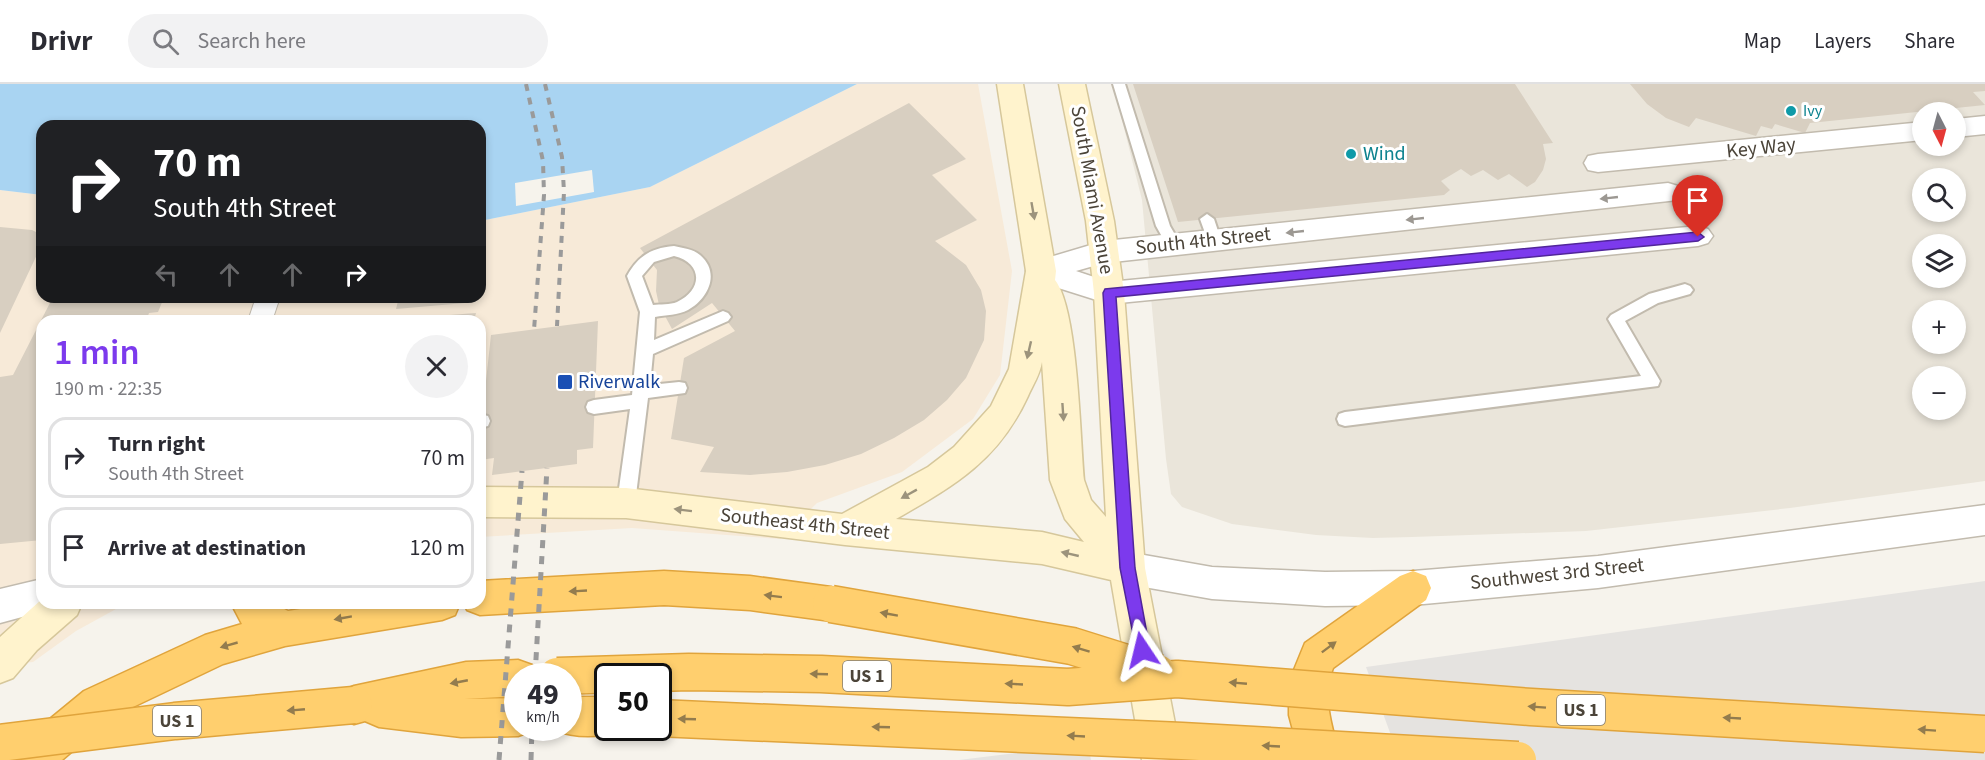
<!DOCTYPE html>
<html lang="en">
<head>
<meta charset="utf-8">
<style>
  :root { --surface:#fff; --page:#f2f2f3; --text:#2b2b33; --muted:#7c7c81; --line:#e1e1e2; --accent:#7c3aed }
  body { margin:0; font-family:"Source Sans 3",sans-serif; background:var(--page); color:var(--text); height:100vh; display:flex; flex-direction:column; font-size:22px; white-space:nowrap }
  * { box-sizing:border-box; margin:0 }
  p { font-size:20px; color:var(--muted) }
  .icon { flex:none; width:33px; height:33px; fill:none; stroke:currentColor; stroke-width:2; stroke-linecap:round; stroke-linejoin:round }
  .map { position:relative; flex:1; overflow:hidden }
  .drawer { position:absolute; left:36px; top:231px; width:450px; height:294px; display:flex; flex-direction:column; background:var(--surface); border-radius:18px; box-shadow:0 3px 9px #0003 }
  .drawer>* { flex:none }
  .top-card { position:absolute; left:36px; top:36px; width:450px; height:183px; border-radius:18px; box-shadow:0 3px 9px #0003; background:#202124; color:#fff; overflow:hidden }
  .needle { width:39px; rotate:174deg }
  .controls { position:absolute; left:1912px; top:18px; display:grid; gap:12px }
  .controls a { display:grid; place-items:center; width:54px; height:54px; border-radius:50%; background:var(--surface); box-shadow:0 3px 9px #0003; font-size:30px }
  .speed { position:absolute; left:504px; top:579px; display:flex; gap:12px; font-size:30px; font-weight:700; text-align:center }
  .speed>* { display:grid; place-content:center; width:78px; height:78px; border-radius:50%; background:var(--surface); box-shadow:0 3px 9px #0003; line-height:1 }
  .speed small { font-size:15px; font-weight:400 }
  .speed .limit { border:3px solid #111; border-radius:9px; background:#fff; color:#111 }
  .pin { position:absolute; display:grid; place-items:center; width:51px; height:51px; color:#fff; margin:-62px -26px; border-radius:50% 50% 50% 0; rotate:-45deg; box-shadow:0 0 6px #0007 }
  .pin .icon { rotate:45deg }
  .me { position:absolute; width:66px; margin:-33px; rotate:350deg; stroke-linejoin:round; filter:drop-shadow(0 0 4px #0008) }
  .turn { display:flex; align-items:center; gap:21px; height:126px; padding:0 18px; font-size:27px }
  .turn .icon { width:78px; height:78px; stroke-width:2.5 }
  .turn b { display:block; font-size:42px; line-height:51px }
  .lanes { display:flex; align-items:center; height:57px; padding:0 18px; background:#0003; justify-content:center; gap:30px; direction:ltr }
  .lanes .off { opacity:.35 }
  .round { display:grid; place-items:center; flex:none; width:63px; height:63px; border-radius:32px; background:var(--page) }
  .head { display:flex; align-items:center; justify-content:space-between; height:102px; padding:0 18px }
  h1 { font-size:36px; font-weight:600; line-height:45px; color:var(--accent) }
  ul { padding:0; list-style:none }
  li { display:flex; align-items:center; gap:18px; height:81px; margin:0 12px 9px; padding:0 6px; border:3px solid var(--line); border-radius:18px }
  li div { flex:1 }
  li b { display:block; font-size:22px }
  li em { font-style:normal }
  header { display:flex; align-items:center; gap:36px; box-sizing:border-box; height:84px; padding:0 30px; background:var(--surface); border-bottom:2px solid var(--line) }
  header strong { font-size:28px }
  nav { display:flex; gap:33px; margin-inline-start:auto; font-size:21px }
  .search { width:420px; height:54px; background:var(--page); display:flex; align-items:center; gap:15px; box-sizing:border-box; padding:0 21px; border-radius:33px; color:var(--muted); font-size:22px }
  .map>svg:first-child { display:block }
  .residential { fill:#eae5da; fill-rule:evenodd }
  .commercial { fill:#f7ead8 }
  .parking { fill:#e5e3e0 }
  .water { fill:#a9d4f2 }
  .pier { fill:#f6f3ec }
  .building { fill:#d8cfc1 }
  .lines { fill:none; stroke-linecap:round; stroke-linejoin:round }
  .service-casing { stroke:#c2bbae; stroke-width:4 }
  .pedestrian-casing { stroke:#c2bbae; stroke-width:2 }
  .minor-casing { stroke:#c2bbae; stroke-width:3 }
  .tertiary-casing { stroke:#c2bbae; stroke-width:3 }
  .secondary-casing { stroke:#d6c79b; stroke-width:3 }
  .motorway-casing { stroke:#e0a43c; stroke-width:3 }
  .service { fill:#fff; fill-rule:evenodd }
  .pedestrian { fill:#fff; fill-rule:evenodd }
  .minor { fill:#fff; fill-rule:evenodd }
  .tertiary { fill:#fff; fill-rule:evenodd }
  .secondary { fill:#fff3cd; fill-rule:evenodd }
  .motorway { fill:#ffcf6e; fill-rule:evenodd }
  .rail-far1 { stroke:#9a9a9a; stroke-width:4; stroke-dasharray:7 7; stroke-linecap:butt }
  .rail { stroke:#9a9a9a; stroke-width:5; stroke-dasharray:8 8; stroke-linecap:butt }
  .motorway-bridge-casing { stroke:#e0a43c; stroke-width:39; stroke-linecap:butt }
  .motorway-bridge { stroke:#ffcf6e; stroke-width:36 }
  .oneway { fill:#9c9892 }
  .oneway2 { fill:#9c937c }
  .oneway3 { fill:#937c4e }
  .route { fill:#7c3aed; stroke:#51269a; stroke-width:1.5 }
  .culture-dot { fill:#0f9aa8; stroke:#fff; stroke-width:2 }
  .transit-dot { fill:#1a4fb4; stroke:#fff; stroke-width:2 }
  .labels { text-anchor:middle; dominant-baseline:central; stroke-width:6; stroke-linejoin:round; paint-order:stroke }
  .far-culture-label { font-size:16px; fill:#0d838f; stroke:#fff; text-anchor:start }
  .shield { fill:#fff; stroke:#817c74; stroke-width:1.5 }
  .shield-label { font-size:18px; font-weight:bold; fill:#4b4439 }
  .street-label { font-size:20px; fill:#4b4439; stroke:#fff }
  .culture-label { font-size:20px; fill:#0d838f; stroke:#fff; text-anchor:start }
  .transit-label { font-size:20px; fill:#164399; stroke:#fff; text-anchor:start }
</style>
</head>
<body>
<header>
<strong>Drivr</strong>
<div class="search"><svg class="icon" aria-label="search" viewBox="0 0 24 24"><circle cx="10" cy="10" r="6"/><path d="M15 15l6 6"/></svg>Search here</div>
<nav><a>Map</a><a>Layers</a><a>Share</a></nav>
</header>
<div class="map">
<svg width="1985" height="676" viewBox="0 0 1985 676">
  <rect width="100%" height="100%" fill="#f6f3ec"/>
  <path class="residential" d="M 1113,0 L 1985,0 L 1985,397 L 1790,424 L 1586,447 L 1412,453 L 1373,454 L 1316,451 L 1232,440 L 1182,423 L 1171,410 L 1166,375 L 1142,116 ZM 1923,28 L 1956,28 L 1956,62 L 1923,62 ZM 1923,94 L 1956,94 L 1956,128 L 1923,128 ZM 1923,160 L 1956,160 L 1956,194 L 1923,194 ZM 1923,226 L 1956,226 L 1956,260 L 1923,260 ZM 1923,292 L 1956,292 L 1956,326 L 1923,326 Z"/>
  <path class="commercial" d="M 857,0 L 978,0 L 1012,187 L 1000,291 L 973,335 L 902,388 L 817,419 L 780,455 L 632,444 L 480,453 L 480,237 L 42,237 L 42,519 L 127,519 L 76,547 L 33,578 L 0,581 L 0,106 L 42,111 L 42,213 L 480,213 L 480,137 L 650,103 Z"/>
  <path class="parking" d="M 1985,497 L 1985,676 L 1400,676 L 1366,583 Z
    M 1088,660 L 1091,676 L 959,676 Z"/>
  <path class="water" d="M 0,0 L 857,0 L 650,103 L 480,137 L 480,42 L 42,42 L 42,111 L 0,106 Z"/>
  <path class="pier" d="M 592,86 L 594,108 L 516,122 L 515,99 Z"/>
  <path class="building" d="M 1133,0 L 1515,0 L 1553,59 L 1543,60 L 1546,75 L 1543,86 L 1535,98 L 1527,103 L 1509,90 L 1498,96 L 1483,86 L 1471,92 L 1461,85 L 1441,97 L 1450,106 L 1444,111 L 1178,138 Z
    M 1630,0 L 1985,0 L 1985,7 L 1973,8 L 1985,21 L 1810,39 L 1805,49 L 1775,40 L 1772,45 L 1761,42 L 1756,52 L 1696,34 L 1689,43 L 1666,34 L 1647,20 Z
    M 909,19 L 966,75 L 932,91 L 977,136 L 935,157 L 966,181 L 981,206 L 986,227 L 984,256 L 966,294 L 947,316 L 924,336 L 894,354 L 861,370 L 825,381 L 787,388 L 750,391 L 700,388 L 714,363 L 671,355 L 684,274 L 735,247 L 712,219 L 672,245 L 659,221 L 656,207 L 657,186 L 640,164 Z
    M 0,143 L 32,146 L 42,151 L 42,160 L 0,249 Z
    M 53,213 L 154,213 L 152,217 L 163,216 L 158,228 L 149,229 L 146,237 L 42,237 L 42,456 L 0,460 L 0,293 L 13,291 Z
    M 399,213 L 466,213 L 465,219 L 396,225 Z
    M 476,229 L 474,237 L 397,237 L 397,235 Z
    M 598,237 L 593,364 L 577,366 L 577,380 L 492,391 L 494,374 L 480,376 L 480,352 L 491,251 Z"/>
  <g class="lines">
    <g class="service-casing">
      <path id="service" d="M 1113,0 L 1125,0 L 1170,142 L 1181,161 L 1179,165 L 1169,165 L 1156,142 Z
        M 1207,130 L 1214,135 L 1221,156 L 1219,160 L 1209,160 L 1200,135 Z
        M 674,162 C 683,164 693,165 700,171 C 721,189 708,215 688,226 C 678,231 666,231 655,233 L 654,256 L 723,227 L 728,229 L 731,233 L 728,237 L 653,270 L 650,301 L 679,298 L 685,299 L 687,304 L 685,309 L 648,314 L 635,419 L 632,424 L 626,426 L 620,424 L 617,419 L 630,325 L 594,330 L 588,328 L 586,323 L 588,318 L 594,316 L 632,311 L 640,228 L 627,192 C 638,172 651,164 674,162 ZM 674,172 C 703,179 703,206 677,218 C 670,221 660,220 653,221 L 642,192 L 654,178 Z
        M 1685,200 L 1690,202 L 1693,206 L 1690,210 L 1658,219 L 1625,237 L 1660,297 L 1658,302 L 1345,342 L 1339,340 L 1337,335 L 1339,330 L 1345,328 L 1641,292 L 1608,235 L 1611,231 L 1649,210 Z
        M 480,330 L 488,332 L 490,337 L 488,342 L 480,344 Z"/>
    </g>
    <g class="pedestrian-casing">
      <path id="pedestrian" d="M 256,213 L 280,213 L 272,237 L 248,237 Z"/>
    </g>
    <g class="minor-casing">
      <path id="minor" d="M 1985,32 L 1985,50 L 1956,53 L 1956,35 Z
        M 1923,38 L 1923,56 L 1598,88 L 1588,86 L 1584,79 L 1588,72 L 1598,70 Z
        M 1668,99 L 1678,102 L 1682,109 L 1678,116 L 1104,179 L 1076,187 L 1109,198 L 1698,142 L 1708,145 L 1713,152 L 1708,159 L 1698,162 L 1109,220 L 1030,195 L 1026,187 L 1030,179 L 1104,157 Z
        M 42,495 L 42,519 L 57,519 L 55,524 L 0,539 L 0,505 Z"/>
    </g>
    <g class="tertiary-casing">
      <path id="tertiary" d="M 1985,421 L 1985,451 L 1598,504 L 1413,521 L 1325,522 L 1212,515 L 1127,500 L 1114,495 L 1109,484 L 1114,473 L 1127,468 L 1212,483 L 1325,488 L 1413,487 L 1598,472 Z"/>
    </g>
    <g class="secondary-casing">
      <path id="secondary" d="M 997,0 L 1023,0 L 1056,187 L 1055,196 C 1078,226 1080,353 1084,396 L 1091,416 L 1106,433 L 1094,209 L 1086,137 L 1059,0 L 1085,0 L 1114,137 L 1124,209 L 1145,484 L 1182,676 L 1142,676 L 1111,496 L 1042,480 L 845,461 L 626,434 L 480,433 L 480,403 L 626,404 L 842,430 L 928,383 L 954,363 L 991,322 L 1009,285 L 1026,187 ZM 1042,278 L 1050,396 L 1065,435 L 1084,458 L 1042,448 L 896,435 C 955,401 998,377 1028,312 C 1033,301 1040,290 1042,278 Z
        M 42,515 L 42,519 L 82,519 L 77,531 L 37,566 L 13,594 L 0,599 L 0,553 Z"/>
    </g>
    <g class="motorway-casing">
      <path id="motorway" d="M 664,487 L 750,492 L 831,503 L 844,508 L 849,520 L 844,532 L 831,537 L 750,526 L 664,521 L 480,531 L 467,526 L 464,519 L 480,519 L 480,497 Z
        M 1413,487 L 1426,492 L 1431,504 L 1426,516 L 1333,584 C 1321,615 1333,646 1341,676 L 1301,676 L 1289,631 L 1289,598 L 1305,559 L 1400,492 Z
        M 231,519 L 273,519 L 288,527 L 338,519 L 460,519 L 455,531 L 442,536 L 285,562 L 223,580 L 112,633 L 62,676 L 11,676 L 17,662 L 84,607 L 205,551 L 242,540 Z
        M 518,576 L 532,581 L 537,592 L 518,592 L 518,612 L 464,615 L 518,614 L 518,644 L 533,644 L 532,647 L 518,652 L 461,653 L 379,643 L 365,637 L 354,640 L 340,634 L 334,621 L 340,608 L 354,602 L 466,578 Z
        M 568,613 L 608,613 L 608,644 L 623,644 L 622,646 C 601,654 575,654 554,646 L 553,644 L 568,644 Z"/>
    </g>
    <use href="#service" class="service"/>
    <use href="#pedestrian" class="pedestrian"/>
    <use href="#minor" class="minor"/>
    <use href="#tertiary" class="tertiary"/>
    <use href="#secondary" class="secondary"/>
    <use href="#motorway" class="motorway"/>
    <path class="rail-far1" d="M 526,0 L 543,77 L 544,111 L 534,246
      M 545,0 L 562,73 L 564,108 L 557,242"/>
    <path class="rail" d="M 535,592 L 547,384
      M 499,676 L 522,387
      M 531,676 L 532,644"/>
    <g class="motorway-bridge-casing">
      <path id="motorway-bridge" d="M 831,520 L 1072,562 L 1158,589
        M 557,592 L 689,588 L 821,590 L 1068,603 L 1177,595 L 1531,623 L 1985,650
        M 658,634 L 1182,657 L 1518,676
        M 0,659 L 175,637 L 354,621"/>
    </g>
    <use href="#motorway-bridge" class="motorway-bridge"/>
  </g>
  <defs><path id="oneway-solid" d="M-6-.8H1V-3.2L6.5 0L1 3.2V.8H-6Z" transform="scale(1.5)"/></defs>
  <g class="oneway">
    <use href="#oneway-solid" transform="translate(1609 114) rotate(174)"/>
    <use href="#oneway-solid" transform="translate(1415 135) rotate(174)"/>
    <use href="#oneway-solid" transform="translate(1295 148) rotate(174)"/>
  </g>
  <g class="oneway2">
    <use href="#oneway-solid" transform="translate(1033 127) rotate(80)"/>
    <use href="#oneway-solid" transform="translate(1029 266) rotate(103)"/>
    <use href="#oneway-solid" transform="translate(1063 328) rotate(86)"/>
    <use href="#oneway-solid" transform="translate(909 410) rotate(151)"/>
    <use href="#oneway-solid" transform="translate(683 426) rotate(-173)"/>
    <use href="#oneway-solid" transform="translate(1070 470) rotate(-167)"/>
  </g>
  <g class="oneway3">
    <use href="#oneway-solid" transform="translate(578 507) rotate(177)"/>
    <use href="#oneway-solid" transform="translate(773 512) rotate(-173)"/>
    <use href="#oneway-solid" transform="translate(889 530) rotate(-170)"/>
    <use href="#oneway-solid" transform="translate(343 534) rotate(170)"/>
    <use href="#oneway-solid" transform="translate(229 561) rotate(164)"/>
    <use href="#oneway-solid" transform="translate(1329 563) rotate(-37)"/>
    <use href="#oneway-solid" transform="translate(1081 565) rotate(-163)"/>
    <use href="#oneway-solid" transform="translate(819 590) rotate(-178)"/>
    <use href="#oneway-solid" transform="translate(459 598) rotate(169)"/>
    <use href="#oneway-solid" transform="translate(1238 599) rotate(-175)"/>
    <use href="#oneway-solid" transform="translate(1014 600) rotate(-177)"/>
    <use href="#oneway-solid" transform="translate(1537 623) rotate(-176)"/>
    <use href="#oneway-solid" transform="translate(296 626) rotate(175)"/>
    <use href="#oneway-solid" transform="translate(1732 634) rotate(-177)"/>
    <use href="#oneway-solid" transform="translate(687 635) rotate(-178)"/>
    <use href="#oneway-solid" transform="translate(881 643) rotate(-178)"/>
    <use href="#oneway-solid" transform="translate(1927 646) rotate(-176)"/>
    <use href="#oneway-solid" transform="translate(1076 652) rotate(-177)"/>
    <use href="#oneway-solid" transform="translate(1271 662) rotate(-177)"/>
  </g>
  <path class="route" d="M 1698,148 L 1704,153 L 1698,157 L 1116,213 L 1135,484 L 1150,566 L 1148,571 L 1142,573 L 1137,571 L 1120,484 L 1103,209 L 1105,205 Z"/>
  <g class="culture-dot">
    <circle cx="1791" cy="27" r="6"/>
    <circle cx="1351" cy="70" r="6"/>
  </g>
  <rect class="transit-dot" x="557" y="290" width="16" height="16" rx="3"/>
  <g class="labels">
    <g class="far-culture-label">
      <text x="1803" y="27">Ivy</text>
    </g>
    <g class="shield">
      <rect x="843" y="577" width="48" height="30" rx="4.5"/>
      <rect x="1557" y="611" width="48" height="30" rx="4.5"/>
      <rect x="153" y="622" width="48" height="30" rx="4.5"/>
    </g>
    <g class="shield-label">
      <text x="867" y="592">US 1</text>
      <text x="1581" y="626">US 1</text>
      <text x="177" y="637">US 1</text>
    </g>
    <g class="street-label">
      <text transform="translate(1761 64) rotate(-6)">Key Way</text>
      <text transform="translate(1092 106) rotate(80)">South Miami Avenue</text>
      <text transform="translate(1203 157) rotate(-6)">South 4th Street</text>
      <text transform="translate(805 440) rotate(6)">Southeast 4th Street</text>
      <text transform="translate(1557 490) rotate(-6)">Southwest 3rd Street</text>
    </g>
    <g class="culture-label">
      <text x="1363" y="70">Wind</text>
    </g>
    <g class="transit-label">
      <text x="578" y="298">Riverwalk</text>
    </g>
  </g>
</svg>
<div class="controls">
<a><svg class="needle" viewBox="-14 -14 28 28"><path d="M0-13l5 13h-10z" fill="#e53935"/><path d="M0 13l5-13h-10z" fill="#7c7c81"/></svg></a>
<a><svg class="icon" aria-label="search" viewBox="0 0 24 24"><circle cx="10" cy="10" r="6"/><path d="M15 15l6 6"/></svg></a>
<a><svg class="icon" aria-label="layers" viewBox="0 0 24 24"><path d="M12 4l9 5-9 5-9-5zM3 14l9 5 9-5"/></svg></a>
<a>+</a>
<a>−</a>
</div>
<div class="speed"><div>49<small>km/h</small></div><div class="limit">50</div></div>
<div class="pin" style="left:1698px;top:153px;background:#d93025"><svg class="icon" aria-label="arrive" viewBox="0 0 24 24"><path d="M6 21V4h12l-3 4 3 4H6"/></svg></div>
<svg class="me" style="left:1142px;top:566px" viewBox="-20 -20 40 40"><path d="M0-17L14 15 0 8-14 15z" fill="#7c3aed" stroke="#fff" stroke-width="4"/></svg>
<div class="top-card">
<div class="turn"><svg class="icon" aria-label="right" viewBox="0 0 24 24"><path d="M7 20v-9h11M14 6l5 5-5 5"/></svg><div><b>70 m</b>South 4th Street</div></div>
<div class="lanes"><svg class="icon off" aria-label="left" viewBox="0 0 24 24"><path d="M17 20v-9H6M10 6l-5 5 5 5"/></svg><svg class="icon off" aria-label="ahead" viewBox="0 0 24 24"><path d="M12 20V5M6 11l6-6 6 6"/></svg><svg class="icon off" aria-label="ahead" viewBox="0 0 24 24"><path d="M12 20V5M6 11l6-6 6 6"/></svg><svg class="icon" aria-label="right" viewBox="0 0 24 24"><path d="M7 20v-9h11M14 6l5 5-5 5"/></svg></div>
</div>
<section class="drawer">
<div class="head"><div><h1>1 min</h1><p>190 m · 22:35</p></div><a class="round"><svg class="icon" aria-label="close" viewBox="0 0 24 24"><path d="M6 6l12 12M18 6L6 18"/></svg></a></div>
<ul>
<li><svg class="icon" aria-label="right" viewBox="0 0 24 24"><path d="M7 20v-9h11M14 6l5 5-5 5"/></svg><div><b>Turn right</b><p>South 4th Street</p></div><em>70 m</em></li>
<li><svg class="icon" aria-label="arrive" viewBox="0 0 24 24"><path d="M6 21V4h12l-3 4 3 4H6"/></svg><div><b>Arrive at destination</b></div><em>120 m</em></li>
</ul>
</section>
</div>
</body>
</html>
